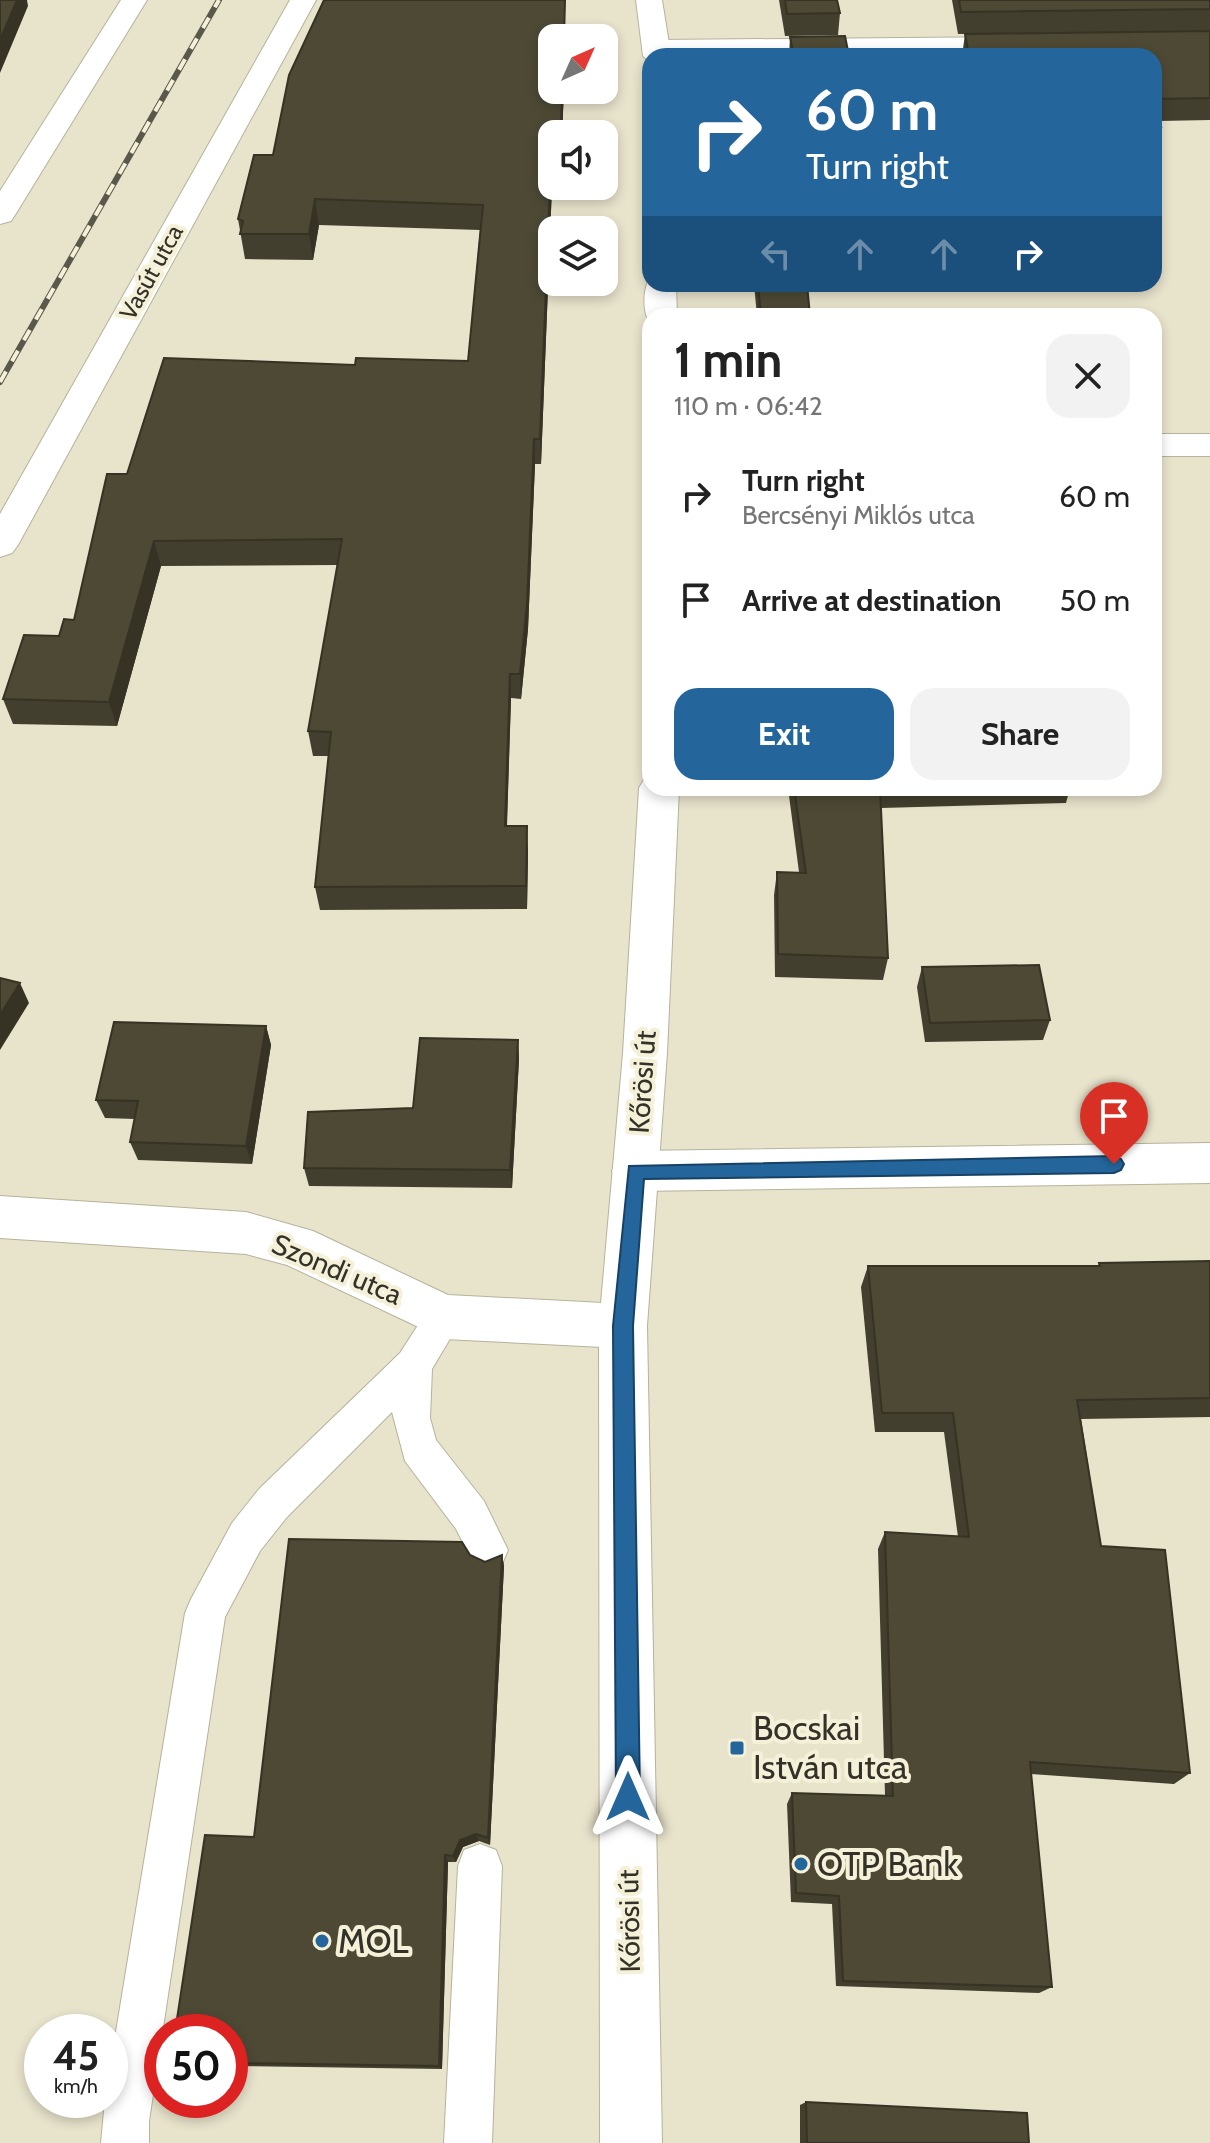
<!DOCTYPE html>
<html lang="en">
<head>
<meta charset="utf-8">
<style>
  :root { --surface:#fff; --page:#f2f2f2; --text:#222; --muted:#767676; --accent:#24659b }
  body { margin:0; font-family:Cabin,sans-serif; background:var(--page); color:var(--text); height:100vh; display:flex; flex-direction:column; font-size:30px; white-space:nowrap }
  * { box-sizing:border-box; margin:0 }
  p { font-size:26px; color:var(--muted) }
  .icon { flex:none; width:44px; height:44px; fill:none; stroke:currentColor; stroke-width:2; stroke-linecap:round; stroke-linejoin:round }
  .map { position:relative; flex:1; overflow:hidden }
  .sheet { position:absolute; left:642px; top:308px; width:520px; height:488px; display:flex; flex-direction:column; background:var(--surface); border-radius:24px; box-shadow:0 4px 12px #0003 }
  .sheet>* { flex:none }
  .hud { position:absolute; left:642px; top:48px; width:520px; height:244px; border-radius:24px; box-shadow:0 4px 12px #0003; background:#24659b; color:#fff; overflow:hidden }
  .needle { width:52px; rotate:45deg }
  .buttons { position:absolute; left:538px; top:24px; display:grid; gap:16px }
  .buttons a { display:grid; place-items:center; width:80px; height:80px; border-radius:16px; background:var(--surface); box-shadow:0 4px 12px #0003; font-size:40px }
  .speed { position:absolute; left:24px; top:2014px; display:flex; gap:16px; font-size:40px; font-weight:700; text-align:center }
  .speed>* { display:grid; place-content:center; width:104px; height:104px; border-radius:50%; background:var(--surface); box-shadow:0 4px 12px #0003; line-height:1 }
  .speed small { font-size:20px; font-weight:400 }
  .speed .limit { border:12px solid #d22; background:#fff; color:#111 }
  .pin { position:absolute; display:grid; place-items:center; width:68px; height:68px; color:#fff; margin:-82px -34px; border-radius:50% 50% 50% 0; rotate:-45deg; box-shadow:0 0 8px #0007 }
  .pin .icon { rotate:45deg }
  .me { position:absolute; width:88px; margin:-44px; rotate:0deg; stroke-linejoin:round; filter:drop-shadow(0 0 6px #0008) }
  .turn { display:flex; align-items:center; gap:28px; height:168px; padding:0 32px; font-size:36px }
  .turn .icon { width:104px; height:104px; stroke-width:2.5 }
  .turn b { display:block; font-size:56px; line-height:68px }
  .lanes { display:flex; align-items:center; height:76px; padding:0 32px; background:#0003; justify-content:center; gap:40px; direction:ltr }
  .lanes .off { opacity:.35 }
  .round { display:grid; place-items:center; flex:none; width:84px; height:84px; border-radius:24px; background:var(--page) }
  .headline { display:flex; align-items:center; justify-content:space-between; height:136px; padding:0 32px }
  h1 { font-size:48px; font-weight:700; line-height:60px }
  .action { display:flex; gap:16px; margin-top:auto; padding:16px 32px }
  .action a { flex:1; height:92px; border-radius:24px; background:var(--accent); color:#fff; font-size:32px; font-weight:700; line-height:92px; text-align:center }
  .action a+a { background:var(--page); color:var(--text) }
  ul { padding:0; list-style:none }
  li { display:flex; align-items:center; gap:24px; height:104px; padding:0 32px }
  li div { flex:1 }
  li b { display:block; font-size:30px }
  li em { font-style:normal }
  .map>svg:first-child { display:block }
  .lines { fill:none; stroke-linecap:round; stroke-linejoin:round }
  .lane-casing { stroke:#b6b29b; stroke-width:2 }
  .street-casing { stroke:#b6b29b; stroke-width:2 }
  .secondary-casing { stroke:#b6b29b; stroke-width:2 }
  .lane { fill:#fff; fill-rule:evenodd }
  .street { fill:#fff; fill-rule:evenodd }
  .secondary { fill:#fff; fill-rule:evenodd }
  .rail-casing { stroke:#5a584b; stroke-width:6 }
  .rail { stroke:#f5f0d8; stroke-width:4; stroke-dasharray:12; stroke-linecap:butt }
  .wall { fill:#423f2e }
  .shaded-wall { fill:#363325 }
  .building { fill:#4d4935; stroke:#363325; stroke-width:2 }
  .route { fill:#24659b; stroke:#174265; stroke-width:2 }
  .poi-dot { fill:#24659b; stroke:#f5f0d8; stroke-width:3 }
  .labels { text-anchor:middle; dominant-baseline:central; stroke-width:8; stroke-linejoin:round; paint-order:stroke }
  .far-street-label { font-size:24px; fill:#333128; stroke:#f5f0d8 }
  .street-label { font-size:28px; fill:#333128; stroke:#f5f0d8 }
  .near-poi-label { font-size:34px; fill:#333128; stroke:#f5f0d8; text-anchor:start }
</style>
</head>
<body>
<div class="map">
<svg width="1210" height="2143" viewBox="0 0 1210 2143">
  <rect width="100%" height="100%" fill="#e8e3cb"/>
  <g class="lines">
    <g class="lane-casing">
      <path id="lane" d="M 444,1300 L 457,1305 L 463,1317 L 432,1369 L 430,1418 L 436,1440 L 484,1501 L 508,1550 L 502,1564 L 488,1570 L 474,1564 L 456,1529 L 405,1461 L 392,1412 L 287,1517 L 260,1551 L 225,1617 L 149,2121 L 149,2143 L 101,2143 L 105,2100 L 110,2100 L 110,2068 L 185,1613 L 191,1599 L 232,1523 L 259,1489 L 400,1353 L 431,1305 Z
        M 480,1844 L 496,1850 L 502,1866 L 492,2143 L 444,2143 L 458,1866 L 464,1850 Z"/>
    </g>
    <g class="street-casing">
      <path id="street" d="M 121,0 L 147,0 L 15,215 L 11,221 L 0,224 L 0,191 Z
        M 290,0 L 316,0 L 18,545 L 12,553 L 0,557 L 0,514 Z
        M 1023,37 L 1033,39 L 1036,45 L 1033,51 L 657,56 L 647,54 L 644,48 L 647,42 L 657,40 Z
        M 1154,434 L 1210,434 L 1210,456 L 1154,456 Z
        M 1210,1143 L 1210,1183 L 635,1191 L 619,1185 L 612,1171 L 619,1157 L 635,1151 Z
        M 0,1196 L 246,1212 L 313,1231 L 448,1295 L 623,1304 L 640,1310 L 647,1326 L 640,1342 L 623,1348 L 444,1339 L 287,1265 L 246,1254 L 0,1238 Z"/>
    </g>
    <g class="secondary-casing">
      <path id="secondary" d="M 636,0 L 662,0 L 671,56 L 650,56 L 650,62 L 643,56 Z
        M 650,278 L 650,284 L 676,284 L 677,316 L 650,316 L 650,323 C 642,312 643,288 650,278 Z
        M 650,776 L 650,788 L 679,788 L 667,1053 L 647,1326 L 662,2143 L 600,2143 L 599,1326 L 623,1053 L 639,788 L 645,778 Z"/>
    </g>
    <use href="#lane" class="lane"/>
    <use href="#street" class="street"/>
    <use href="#secondary" class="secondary"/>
    <g class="rail-casing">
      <path id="rail" d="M 0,382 L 219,0"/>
    </g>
    <use href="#rail" class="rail"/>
  </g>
  <path class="wall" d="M 779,0 L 837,0 L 840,13 L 838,35 L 785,36 Z
    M 952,0 L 1210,0 L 1210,31 L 958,34 Z
    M 566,25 L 552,90 L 564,90 L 562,134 L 552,134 L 552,186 L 541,464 L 535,464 L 528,629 L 521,699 L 511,698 L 507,826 L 528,850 L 527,909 L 320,910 L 315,887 L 329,756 L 313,756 L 308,731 L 338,565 L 161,566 L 117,726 L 13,724 L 3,699 L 74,620 L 127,474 L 468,361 L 480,230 L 319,225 L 313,260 L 245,259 L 238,219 L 273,155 Z
    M 1210,31 L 1210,120 L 1159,121 L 1161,127 L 1155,149 L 1154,149 L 1154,56 L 962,56 L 965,34 Z
    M 790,37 L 849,56 L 789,56 Z
    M 754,284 L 807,284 L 810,316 L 757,316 Z
    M 1154,684 L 1160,713 L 1154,729 Z
    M 788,788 L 1070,788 L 1066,803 L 881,808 L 888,958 L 883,980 L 775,977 L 774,895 L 777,872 L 799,872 Z
    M 922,967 L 1050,1020 L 1043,1040 L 925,1042 L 917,987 Z
    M 266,1026 L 271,1045 L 252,1164 L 138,1160 L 130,1142 L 135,1119 L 105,1118 L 96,1100 Z
    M 518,1040 L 519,1059 L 512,1188 L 309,1186 L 304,1168 L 413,1108 Z
    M 1210,1261 L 1210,1417 L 1081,1419 L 1101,1546 L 1190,1773 L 1174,1784 L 1031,1774 L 1052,1987 L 1039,1993 L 836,1986 L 832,1904 L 791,1902 L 787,1804 L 792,1793 L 885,1795 L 878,1549 L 885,1532 L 958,1537 L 944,1432 L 875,1432 L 861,1287 L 868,1266 L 1098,1266 L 1099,1263 Z
    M 470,1555 L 485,1562 L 502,1555 L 504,1566 L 490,1845 L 479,1841 L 463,1847 L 456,1862 L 448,1862 L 442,2069 L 230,2066 L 230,2032 L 254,1837 Z
    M 806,2102 L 1029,2143 L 800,2143 L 800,2105 Z"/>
  <path class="shaded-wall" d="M 17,0 L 27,0 L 28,6 L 0,73 L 0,40 Z
    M 562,90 L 564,90 L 562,134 L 561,134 Z
    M 552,155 L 552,186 L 541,464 L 540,439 Z
    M 315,199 L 319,225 L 313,260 L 309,234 Z
    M 534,439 L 535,464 L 528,629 L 521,699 L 520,674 Z
    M 154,541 L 161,566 L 117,726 L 109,702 Z
    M 510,674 L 511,698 L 506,849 L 505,826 Z
    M 527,826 L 528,850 L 527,909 L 526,886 Z
    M 20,983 L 29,1003 L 0,1050 L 0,1015 Z
    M 266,1026 L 271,1045 L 252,1164 L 246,1146 Z
    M 518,1040 L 519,1059 L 512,1188 L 510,1170 Z
    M 502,1555 L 504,1566 L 490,1845 L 488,1838 Z
    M 476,1834 L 479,1841 L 463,1847 L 456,1862 L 453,1856 L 460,1840 Z
    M 445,1855 L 448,1862 L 442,2069 L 439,2066 Z"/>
  <path class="building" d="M 0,0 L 17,0 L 0,40 Z
    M 324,0 L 565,0 L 564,38 L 552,38 L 552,90 L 562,90 L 561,134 L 552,134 L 540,439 L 534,439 L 527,604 L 520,674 L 510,674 L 505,826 L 527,826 L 526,886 L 315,887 L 331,732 L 308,731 L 342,539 L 154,541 L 109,702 L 3,699 L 24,635 L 59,636 L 64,619 L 74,620 L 107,474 L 127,474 L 164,358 L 355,365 L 356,358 L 468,361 L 483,205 L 315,199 L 309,234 L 240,234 L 243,221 L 238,219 L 254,155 L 273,155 L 289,75 Z
    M 785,0 L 837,0 L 840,13 L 787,14 Z
    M 959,0 L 1210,0 L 1210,9 L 961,12 Z
    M 1210,31 L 1210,98 L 1154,99 L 1154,56 L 969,56 L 965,34 Z
    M 845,36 L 849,56 L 794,56 L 790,37 Z
    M 1154,109 L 1161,127 L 1154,127 Z
    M 758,284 L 807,284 L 810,316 L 761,316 Z
    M 1154,684 L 1160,713 L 1154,713 Z
    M 794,788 L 880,788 L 888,958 L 778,954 L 777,872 L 806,873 Z
    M 1039,965 L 1050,1020 L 930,1023 L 922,967 Z
    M 0,978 L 20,983 L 0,1015 Z
    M 114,1022 L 266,1026 L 246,1146 L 130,1142 L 138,1101 L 96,1100 Z
    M 420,1038 L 518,1040 L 510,1170 L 304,1168 L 308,1112 L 413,1108 Z
    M 1210,1261 L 1210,1398 L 1077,1400 L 1101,1546 L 1165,1550 L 1190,1773 L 1030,1762 L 1052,1987 L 843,1981 L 839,1896 L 796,1893 L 792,1793 L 893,1796 L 885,1532 L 969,1537 L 953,1413 L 882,1413 L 868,1266 L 1100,1266 L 1099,1263 Z
    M 289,1539 L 462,1542 L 470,1555 L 485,1562 L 502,1555 L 488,1838 L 476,1834 L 460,1840 L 453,1856 L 445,1855 L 439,2066 L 230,2063 L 230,2032 L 175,2032 L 205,1835 L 254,1837 Z
    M 806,2102 L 1027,2113 L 1029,2143 L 807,2143 Z"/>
  <path class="route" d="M 1114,1156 L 1121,1159 L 1124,1164 L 1121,1170 L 1114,1173 L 644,1179 L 633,1326 L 640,1797 L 636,1806 L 628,1809 L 620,1806 L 616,1797 L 613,1326 L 629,1166 Z"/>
  <g class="poi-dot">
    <rect x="729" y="1740" width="16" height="16" rx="4"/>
    <circle cx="801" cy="1864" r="8"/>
    <circle cx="322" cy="1941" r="8"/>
  </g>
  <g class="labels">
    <g class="far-street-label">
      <text transform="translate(151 272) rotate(-61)">Vasút utca</text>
    </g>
    <g class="street-label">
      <text transform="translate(642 1082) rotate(-86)">Kőrösi út</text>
      <text transform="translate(337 1269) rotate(23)">Szondi utca</text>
      <text transform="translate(629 1921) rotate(-91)">Kőrösi út</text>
    </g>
    <g class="near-poi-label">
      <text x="753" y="1728">Bocskai<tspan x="753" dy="39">István utca</tspan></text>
      <text x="817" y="1864">OTP Bank</text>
      <text x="338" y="1941">MOL</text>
    </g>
  </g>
</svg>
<div class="buttons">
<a><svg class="needle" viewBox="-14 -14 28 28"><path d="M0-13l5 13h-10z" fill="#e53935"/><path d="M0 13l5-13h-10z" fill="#767676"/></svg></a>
<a><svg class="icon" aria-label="sound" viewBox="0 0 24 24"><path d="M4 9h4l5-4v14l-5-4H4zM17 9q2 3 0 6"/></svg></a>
<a><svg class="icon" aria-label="layers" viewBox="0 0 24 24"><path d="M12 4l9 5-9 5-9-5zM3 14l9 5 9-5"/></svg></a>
</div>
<div class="speed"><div>45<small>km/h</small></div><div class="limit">50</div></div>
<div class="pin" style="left:1114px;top:1164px;background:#d93025"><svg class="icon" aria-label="arrive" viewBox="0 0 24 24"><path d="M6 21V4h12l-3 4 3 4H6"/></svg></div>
<svg class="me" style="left:628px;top:1797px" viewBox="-20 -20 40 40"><path d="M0-17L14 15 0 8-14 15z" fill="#24659b" stroke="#fff" stroke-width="4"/></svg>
<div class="hud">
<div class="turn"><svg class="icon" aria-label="right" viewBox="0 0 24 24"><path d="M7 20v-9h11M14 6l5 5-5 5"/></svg><div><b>60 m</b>Turn right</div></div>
<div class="lanes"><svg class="icon off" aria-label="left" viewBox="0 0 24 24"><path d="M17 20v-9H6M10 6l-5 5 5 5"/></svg><svg class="icon off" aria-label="ahead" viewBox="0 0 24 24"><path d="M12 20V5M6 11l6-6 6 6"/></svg><svg class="icon off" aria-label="ahead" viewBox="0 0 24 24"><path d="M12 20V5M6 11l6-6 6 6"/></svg><svg class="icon" aria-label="right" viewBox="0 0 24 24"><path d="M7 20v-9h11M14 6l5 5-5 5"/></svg></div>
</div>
<section class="sheet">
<div class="headline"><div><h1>1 min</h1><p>110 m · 06:42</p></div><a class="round"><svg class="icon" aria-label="close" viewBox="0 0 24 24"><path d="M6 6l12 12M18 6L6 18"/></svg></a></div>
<ul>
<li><svg class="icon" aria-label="right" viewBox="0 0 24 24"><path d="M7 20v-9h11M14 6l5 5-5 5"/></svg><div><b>Turn right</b><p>Bercsényi Miklós utca</p></div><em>60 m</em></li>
<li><svg class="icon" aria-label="arrive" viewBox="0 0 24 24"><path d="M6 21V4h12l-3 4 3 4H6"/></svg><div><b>Arrive at destination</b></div><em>50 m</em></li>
</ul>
<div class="action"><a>Exit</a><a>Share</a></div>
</section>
</div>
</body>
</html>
